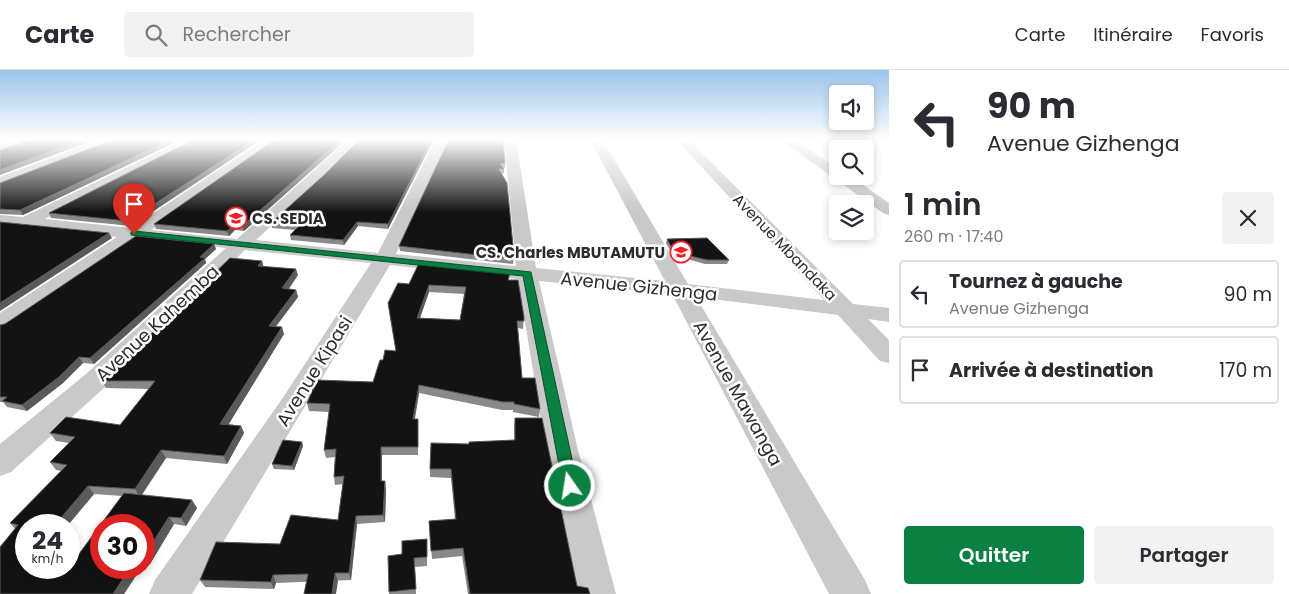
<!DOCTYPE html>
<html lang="fr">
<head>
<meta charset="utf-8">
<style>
  :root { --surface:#fff; --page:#f2f2f3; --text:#2b2b33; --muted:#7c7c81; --line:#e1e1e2; --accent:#0b8043 }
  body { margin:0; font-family:Poppins,sans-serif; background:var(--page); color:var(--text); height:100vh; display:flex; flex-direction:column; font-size:19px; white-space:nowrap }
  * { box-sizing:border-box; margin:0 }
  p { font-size:16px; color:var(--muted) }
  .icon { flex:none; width:28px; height:28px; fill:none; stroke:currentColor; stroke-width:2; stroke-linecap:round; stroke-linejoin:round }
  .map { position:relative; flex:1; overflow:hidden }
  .sheet { display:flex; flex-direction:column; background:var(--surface); width:400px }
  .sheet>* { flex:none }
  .top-card { background:#fff; color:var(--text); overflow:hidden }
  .tools { position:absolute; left:829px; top:15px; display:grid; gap:10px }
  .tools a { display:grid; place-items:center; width:45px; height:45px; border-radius:5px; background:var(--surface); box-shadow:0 2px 8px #0003; font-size:25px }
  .speed { position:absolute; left:15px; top:444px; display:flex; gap:10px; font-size:25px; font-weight:700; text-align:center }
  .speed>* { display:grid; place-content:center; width:65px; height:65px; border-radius:50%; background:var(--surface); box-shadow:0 2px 8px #0003; line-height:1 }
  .speed small { font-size:12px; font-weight:400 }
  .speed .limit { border:8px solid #d22; background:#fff; color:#111 }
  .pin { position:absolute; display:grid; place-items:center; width:42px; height:42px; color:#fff; margin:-51px -21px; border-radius:50% 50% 50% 0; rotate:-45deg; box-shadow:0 0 5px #0007 }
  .pin .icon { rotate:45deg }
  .me { position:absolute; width:55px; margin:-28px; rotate:347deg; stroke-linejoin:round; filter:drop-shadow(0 0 4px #0008) }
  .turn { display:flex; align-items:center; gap:18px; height:105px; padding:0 15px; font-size:22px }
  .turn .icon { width:65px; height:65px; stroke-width:2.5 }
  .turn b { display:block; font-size:35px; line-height:42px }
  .round { display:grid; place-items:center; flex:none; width:52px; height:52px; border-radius:5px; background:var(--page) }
  .summary { display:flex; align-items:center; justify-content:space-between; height:85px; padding:0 15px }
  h1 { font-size:30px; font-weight:600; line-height:38px }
  .cta { display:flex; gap:10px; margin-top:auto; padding:10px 15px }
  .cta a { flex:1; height:58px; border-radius:5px; background:var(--accent); color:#fff; font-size:20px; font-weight:600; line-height:58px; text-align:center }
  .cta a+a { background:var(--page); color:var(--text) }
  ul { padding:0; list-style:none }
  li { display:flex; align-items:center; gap:15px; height:68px; margin:0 10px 8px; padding:0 5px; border:2px solid var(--line); border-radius:5px }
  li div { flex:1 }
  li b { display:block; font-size:19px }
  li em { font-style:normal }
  header { display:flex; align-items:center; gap:30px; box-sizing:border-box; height:70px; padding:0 25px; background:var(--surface); border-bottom:1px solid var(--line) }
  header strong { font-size:24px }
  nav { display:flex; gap:28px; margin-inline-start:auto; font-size:18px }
  .search { width:350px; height:45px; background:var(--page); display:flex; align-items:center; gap:12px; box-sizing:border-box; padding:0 18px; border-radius:5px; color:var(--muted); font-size:19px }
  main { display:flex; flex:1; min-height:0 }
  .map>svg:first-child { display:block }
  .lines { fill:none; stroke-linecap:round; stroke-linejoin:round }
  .minor { fill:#c9c9c9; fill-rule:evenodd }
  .wall { fill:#898989; fill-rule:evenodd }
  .shaded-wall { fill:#5a5a5a }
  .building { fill:#131313; stroke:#5a5a5a; fill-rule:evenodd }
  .route { fill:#0b8043; stroke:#07532c }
  .labels { text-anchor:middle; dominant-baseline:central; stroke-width:5; stroke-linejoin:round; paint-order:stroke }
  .far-poi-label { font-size:15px; font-weight:bold; fill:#2c2c2c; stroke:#fff; text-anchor:start }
  .far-street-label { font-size:15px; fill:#2c2c2c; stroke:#fff }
  .street-label { font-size:18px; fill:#2c2c2c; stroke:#fff }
</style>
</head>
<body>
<header>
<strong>Carte</strong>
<div class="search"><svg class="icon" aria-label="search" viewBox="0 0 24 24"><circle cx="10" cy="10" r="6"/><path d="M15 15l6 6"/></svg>Rechercher</div>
<nav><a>Carte</a><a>Itinéraire</a><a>Favoris</a></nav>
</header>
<main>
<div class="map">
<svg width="889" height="524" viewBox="0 0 889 524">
  <rect width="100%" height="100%" fill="#fff"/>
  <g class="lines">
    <path class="minor" d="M 19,69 L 36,69 L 34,71 L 0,83 L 0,75 Z
      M 101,69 L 117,69 L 115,71 L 0,116 L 0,107 Z
      M 186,69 L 200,69 L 45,149 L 131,158 L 265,69 L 278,69 L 151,160 L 237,169 L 349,69 L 361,69 L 323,108 L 256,170 L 378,183 L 436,69 L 448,69 L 396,184 L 516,196 L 504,69 L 516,69 L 536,198 L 665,211 L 590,69 L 602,69 L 688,214 L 824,230 L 676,69 L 688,69 L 853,234 L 889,238 L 889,252 L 868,249 L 889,270 L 889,293 L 880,291 L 838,245 L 696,227 L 865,510 L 871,524 L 829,524 L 672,224 L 539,211 L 578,380 L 616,524 L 576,524 L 546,380 L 518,209 L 390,195 L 192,524 L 149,524 L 155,510 L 282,329 L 371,193 L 245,180 L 104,318 L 11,402 L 0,406 L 0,374 L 86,304 L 226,178 L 138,169 L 8,258 L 0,260 L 0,243 L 117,167 L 0,155 L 0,145 L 23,147 Z
      M 779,69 L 792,69 L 838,98 L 838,106 L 850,106 L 889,133 L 889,145 L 883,143 Z"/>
  </g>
  <path class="wall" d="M 115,69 L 182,69 L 23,145 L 0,144 L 0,113 Z
    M 195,69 L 262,69 L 131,156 L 51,148 L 49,143 Z
    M 276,69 L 347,69 L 244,161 L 235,160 L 229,166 L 156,159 L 154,154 Z
    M 360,69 L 434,69 L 388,159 L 358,156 L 344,175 L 291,170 L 290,165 L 295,160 L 272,158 L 271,153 L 324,105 Z
    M 449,69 L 505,93 L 505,98 L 503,98 L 504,99 L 504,103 L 502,104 L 514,186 L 513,194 L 400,181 L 399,176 Z
    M 667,169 L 729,190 L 727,194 L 705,194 L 673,185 L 666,173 Z
    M 214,174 L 216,179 L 205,189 L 206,193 L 94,294 L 83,293 L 63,313 L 27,341 L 7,337 L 3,332 L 0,332 L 0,255 Z
    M 262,191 L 263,196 L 298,205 L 289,219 L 296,220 L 298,227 L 276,256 L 284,264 L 228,354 L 241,356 L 244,363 L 227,394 L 166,388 L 142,425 L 197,438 L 186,456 L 174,454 L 150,494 L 144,493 L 144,455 L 101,498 L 141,498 L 124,524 L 0,524 L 15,459 L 10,453 L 61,401 L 56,400 L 50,392 L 69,373 L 56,371 L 50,363 L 120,355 L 149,319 L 106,318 L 102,311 ZM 94,424 L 122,426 L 73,492 L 26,498 L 26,455 L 68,455 Z
    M 509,210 L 524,247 L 523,259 L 518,258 L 522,308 L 540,339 L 539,347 L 513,342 L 513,340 L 502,340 L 419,323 L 415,349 L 418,349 L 418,385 L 382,385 L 382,411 L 386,419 L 385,452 L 357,454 L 351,510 L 276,513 L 274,519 L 205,517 L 200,510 L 280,474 L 338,450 L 343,414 L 335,415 L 334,407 L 335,387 L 326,388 L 324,380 L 329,342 L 309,341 L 307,333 L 373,312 L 383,290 L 396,281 L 388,233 L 409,214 ZM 429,222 L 464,224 L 460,250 L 420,248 Z
    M 515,348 L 577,516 L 590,524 L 468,524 L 462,486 L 432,489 L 429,451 L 455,449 L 451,408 L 430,407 L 430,399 L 469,374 L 514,370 L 514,356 Z
    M 302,372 L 303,376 L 294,400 L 274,399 L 272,394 Z
    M 427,469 L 427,496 L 415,497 L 416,524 L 389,524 L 389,522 L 402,484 Z"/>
  <path class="shaded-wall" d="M 0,69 L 14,69 L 0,73 Z
    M 85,69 L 97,69 L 0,105 L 0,100 Z
    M 173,69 L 182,69 L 23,145 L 20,140 Z
    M 256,69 L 262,69 L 131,156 L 128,151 Z
    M 342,69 L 347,69 L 244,161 L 242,156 Z
    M 432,69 L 434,69 L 388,159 L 388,154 Z
    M 357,152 L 358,156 L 344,175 L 343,170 Z
    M 234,155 L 235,160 L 229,166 L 227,161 Z
    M 109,163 L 112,168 L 0,241 L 0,233 Z
    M 214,174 L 216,179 L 205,189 L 206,193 L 94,294 L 90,288 Z
    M 262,191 L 264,198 L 258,196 Z
    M 296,199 L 298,205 L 284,225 L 282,218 Z
    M 429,215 L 429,222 L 417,256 L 417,248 Z
    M 296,220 L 298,227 L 271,263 L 269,256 Z
    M 282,257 L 284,264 L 224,362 L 220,354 Z
    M 79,287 L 83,293 L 63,313 L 27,341 L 22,335 Z
    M 419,315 L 419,323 L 413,357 L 413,349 Z
    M 241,356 L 244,363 L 227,394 L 224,386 Z
    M 302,372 L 303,376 L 294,400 L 292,396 Z
    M 381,377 L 382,385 L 382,419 L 381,411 Z
    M 161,380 L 166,388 L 140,427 L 135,419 Z
    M 385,411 L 386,419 L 385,452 L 383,445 Z
    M 88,416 L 94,424 L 68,455 L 55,455 Z
    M 192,430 L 197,438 L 186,456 L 181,448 Z
    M 356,446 L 357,454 L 351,510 L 349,503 Z
    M 169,447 L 174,454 L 150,494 L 144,486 Z
    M 130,498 L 141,498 L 124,524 L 113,524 Z
    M 335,503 L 338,511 L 336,524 L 332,524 Z
    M 273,505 L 276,513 L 274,519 L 271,512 Z"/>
  <path class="building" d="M 33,69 L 85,69 L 0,100 L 0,80 Z
    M 115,69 L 173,69 L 20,140 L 0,139 L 0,113 Z
    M 195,69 L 256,69 L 128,151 L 49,143 Z
    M 276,69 L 342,69 L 242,156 L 234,155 L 227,161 L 154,154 Z
    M 360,69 L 432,69 L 388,154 L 357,152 L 343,170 L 290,165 L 299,156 L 271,153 L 324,105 Z
    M 449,69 L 503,69 L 505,93 L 500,94 L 504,99 L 499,99 L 507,113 L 514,186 L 513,189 L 399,176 Z
    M 0,152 L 109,163 L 0,233 Z
    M 136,166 L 214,174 L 200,187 L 205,188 L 90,288 L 79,287 L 59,307 L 22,335 L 2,331 L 7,327 L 0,327 L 0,255 L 5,254 Z
    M 707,168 L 729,190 L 707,190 L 674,182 L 667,169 Z
    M 230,188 L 262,191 L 258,196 L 296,199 L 282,218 L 296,220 L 269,256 L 282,257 L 220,354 L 241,356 L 224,386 L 161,380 L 135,419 L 88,416 L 55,455 L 26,455 L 26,498 L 69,498 L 69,491 L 73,492 L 124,423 L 192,430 L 181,448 L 169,447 L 144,486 L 144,455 L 101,455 L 101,498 L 130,498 L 113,524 L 0,524 L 0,477 L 18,455 L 10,453 L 67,395 L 50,392 L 75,367 L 50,363 L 66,347 L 120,355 L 155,311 L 102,311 Z
    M 419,193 L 510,203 L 508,210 L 518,210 L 524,247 L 524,251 L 517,251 L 522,308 L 535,308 L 540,339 L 514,334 L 514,332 L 503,332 L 419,315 L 413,349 L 418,349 L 418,377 L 381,377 L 381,411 L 385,411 L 383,445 L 356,446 L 349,503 L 335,503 L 332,524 L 304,524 L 308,504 L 273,505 L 271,512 L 200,510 L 216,472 L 280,474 L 291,445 L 338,450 L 344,406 L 334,407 L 336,379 L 324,380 L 330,334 L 307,333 L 317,310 L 373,312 L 380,290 L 383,290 L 385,280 L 396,281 L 388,233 L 398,213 L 409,214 ZM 429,215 L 466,217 L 460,250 L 417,248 Z
    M 515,348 L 542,348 L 577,516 L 588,518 L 590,524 L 470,524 L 463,478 L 431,481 L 429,451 L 456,449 L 451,399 L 430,399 L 431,373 L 469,374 L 469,372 L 515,370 Z
    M 283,370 L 302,372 L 292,396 L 272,394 Z
    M 427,469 L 427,487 L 414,488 L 416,519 L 389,522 L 388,486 L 402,484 L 402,471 Z"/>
  <linearGradient id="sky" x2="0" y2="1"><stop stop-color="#99c4ea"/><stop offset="0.49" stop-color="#fff"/><stop offset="1" stop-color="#fff" stop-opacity="0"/></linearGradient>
  <rect width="889" height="142" fill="url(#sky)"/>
  <path class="route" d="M 134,161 L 531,202 L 578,416 L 576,421 L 570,423 L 565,421 L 563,416 L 523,206 L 131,165 L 131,162 Z"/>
  <defs>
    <g id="school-ring" transform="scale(1.125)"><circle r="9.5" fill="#fff" stroke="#f31e26" stroke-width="1.5"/><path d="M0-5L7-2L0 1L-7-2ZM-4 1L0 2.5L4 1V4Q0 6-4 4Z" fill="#f31e26"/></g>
  </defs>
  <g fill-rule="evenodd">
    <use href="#school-ring" x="236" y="148"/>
    <use href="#school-ring" x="681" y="182"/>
  </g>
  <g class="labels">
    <g class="far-poi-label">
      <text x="252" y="148">CS. SEDIA</text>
      <text x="665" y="182" text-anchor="end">CS. Charles MBUTAMUTU</text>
    </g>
    <g class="far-street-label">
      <text transform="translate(785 177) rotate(46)">Avenue Mbandaka</text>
    </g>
    <g class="street-label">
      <text transform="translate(639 216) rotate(6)">Avenue Gizhenga</text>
      <text transform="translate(157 253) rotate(-43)">Avenue Kahemba</text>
      <text transform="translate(314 301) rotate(-58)">Avenue Kipasi</text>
      <text transform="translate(738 323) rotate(61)">Avenue Mawanga</text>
    </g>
  </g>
</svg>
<div class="tools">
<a><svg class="icon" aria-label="sound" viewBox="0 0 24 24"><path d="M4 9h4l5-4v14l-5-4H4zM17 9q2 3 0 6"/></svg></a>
<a><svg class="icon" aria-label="search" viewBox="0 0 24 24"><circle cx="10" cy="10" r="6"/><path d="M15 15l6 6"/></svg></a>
<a><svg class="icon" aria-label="layers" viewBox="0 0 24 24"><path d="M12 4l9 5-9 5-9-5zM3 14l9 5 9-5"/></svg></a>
</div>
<div class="speed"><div>24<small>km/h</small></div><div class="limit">30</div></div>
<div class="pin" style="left:134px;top:164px;background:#d93025"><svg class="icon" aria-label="arrive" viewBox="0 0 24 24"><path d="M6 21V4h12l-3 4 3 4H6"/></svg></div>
<svg class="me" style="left:570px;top:416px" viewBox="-20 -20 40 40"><circle r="17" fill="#0b8043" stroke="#fff" stroke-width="3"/><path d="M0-11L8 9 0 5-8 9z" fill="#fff"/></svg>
</div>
<section class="sheet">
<div class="top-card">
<div class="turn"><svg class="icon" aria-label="left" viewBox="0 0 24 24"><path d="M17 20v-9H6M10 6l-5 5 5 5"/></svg><div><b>90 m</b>Avenue Gizhenga</div></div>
</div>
<div class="summary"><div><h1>1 min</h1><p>260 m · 17:40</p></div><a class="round"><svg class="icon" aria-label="close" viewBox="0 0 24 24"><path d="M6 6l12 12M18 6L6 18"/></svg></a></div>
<ul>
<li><svg class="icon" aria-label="left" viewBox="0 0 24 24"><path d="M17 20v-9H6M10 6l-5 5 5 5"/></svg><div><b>Tournez à gauche</b><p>Avenue Gizhenga</p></div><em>90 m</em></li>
<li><svg class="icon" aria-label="arrive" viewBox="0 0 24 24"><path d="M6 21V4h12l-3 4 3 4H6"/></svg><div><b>Arrivée à destination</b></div><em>170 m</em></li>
</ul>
<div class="cta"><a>Quitter</a><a>Partager</a></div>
</section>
</main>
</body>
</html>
